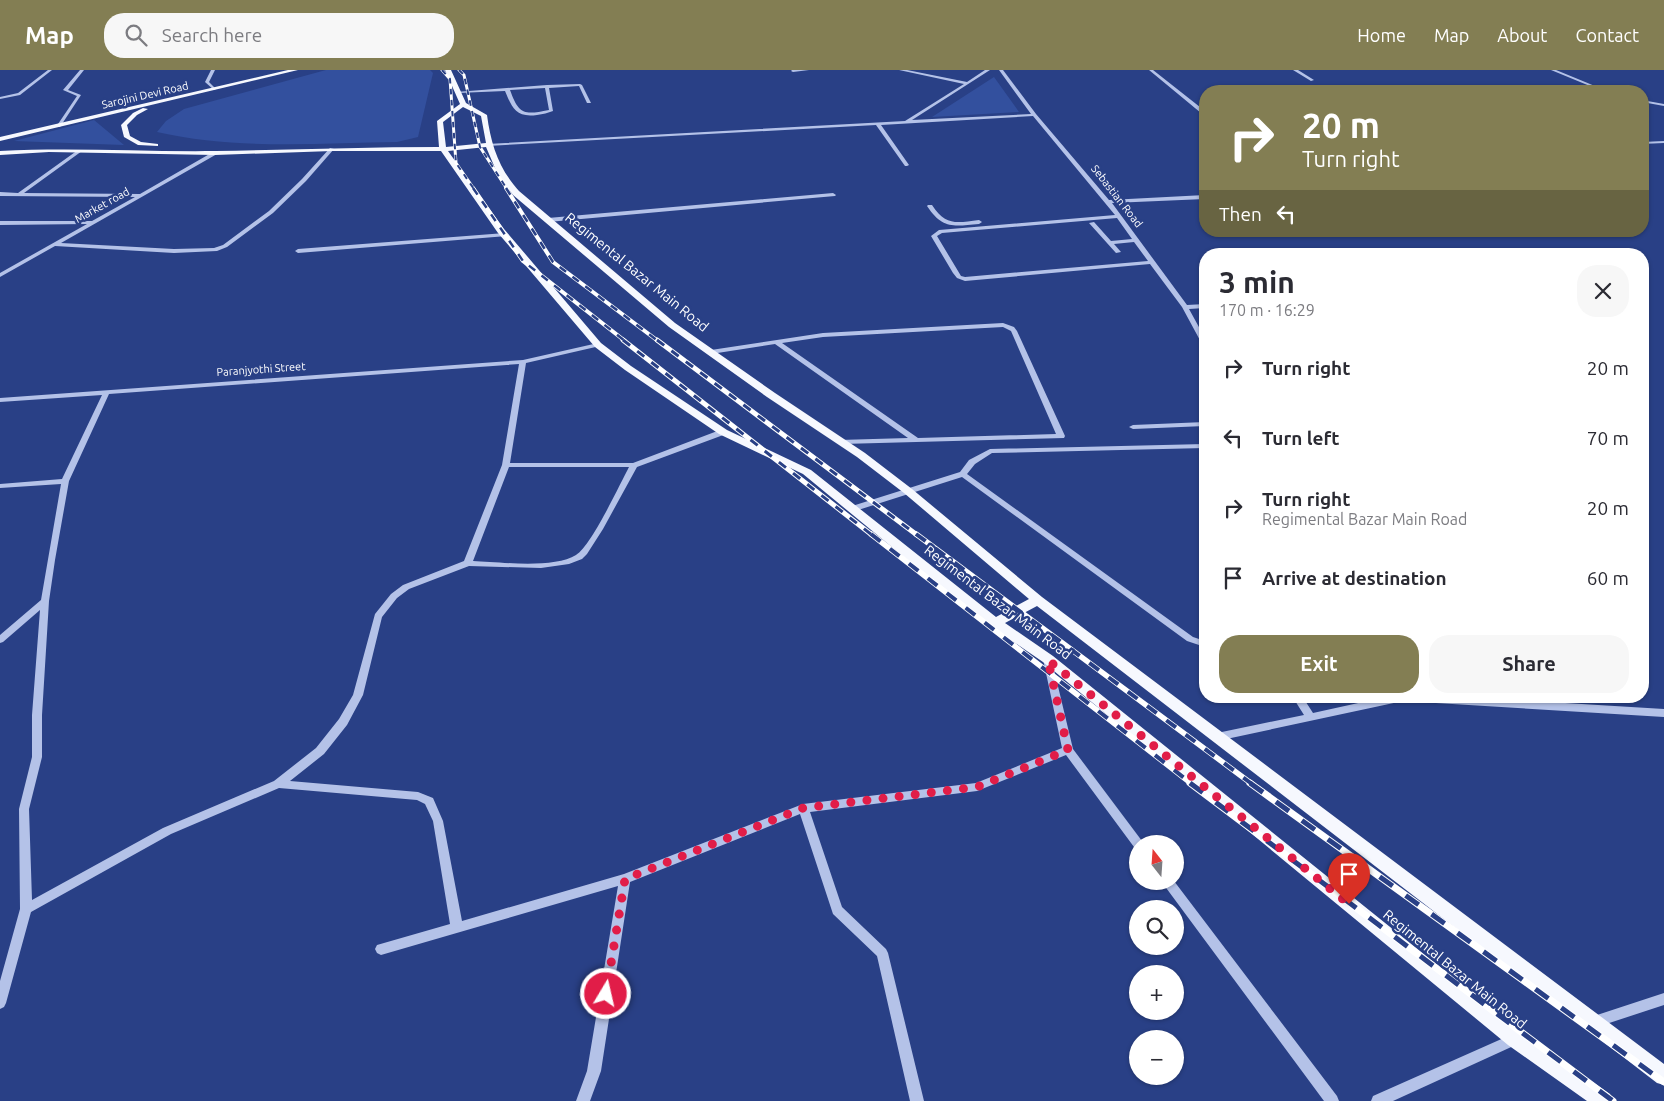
<!DOCTYPE html>
<html lang="en">
<head>
<meta charset="utf-8">
<style>
  :root { --surface:#fff; --page:#f7f7f7; --text:#2b2b33; --muted:#7c7c81; --accent:#837e53 }
  body { margin:0; font-family:Ubuntu,sans-serif; background:var(--page); color:var(--text); height:100vh; display:flex; flex-direction:column; font-size:19px; white-space:nowrap }
  * { box-sizing:border-box; margin:0 }
  p { font-size:16px; color:var(--muted) }
  .icon { flex:none; width:28px; height:28px; fill:none; stroke:currentColor; stroke-width:2; stroke-linecap:round; stroke-linejoin:round }
  .map { position:relative; flex:1; overflow:hidden }
  .details { position:absolute; left:1199px; top:178px; width:450px; height:455px; display:flex; flex-direction:column; background:var(--surface); border-radius:20px; box-shadow:0 1px 4px #0004 }
  .details>* { flex:none }
  .top-card { position:absolute; left:1199px; top:15px; width:450px; height:152px; border-radius:20px; box-shadow:0 1px 4px #0004; background:#837e53; color:#fff; overflow:hidden }
  .needle { width:32px; rotate:343deg }
  .controls { position:absolute; left:1129px; top:765px; display:grid; gap:10px }
  .controls a { display:grid; place-items:center; width:55px; height:55px; border-radius:50%; background:var(--surface); box-shadow:0 1px 4px #0004; font-size:25px }
  .pin { position:absolute; display:grid; place-items:center; width:42px; height:42px; color:#fff; margin:-51px -21px; border-radius:50% 50% 50% 0; rotate:-45deg; box-shadow:0 0 5px #0007 }
  .pin .icon { rotate:45deg }
  .me { position:absolute; width:55px; margin:-28px; rotate:9deg; stroke-linejoin:round; filter:drop-shadow(0 0 4px #0008) }
  .turn { display:flex; align-items:center; gap:18px; height:105px; padding:0 20px; font-size:22px }
  .turn .icon { width:65px; height:65px; stroke-width:2.5 }
  .turn b { display:block; font-size:35px; line-height:42px }
  .then { display:flex; align-items:center; height:48px; padding:0 20px; background:#0003; gap:10px; font-size:19px }
  .round { display:grid; place-items:center; flex:none; width:52px; height:52px; border-radius:20px; background:var(--page) }
  .summary { display:flex; align-items:center; justify-content:space-between; height:85px; padding:0 20px }
  h1 { font-size:30px; font-weight:700; line-height:38px }
  .primary-button { display:flex; gap:10px; margin-top:auto; padding:10px 20px }
  .primary-button a { flex:1; height:58px; border-radius:20px; background:var(--accent); color:#fff; font-size:20px; font-weight:700; line-height:58px; text-align:center }
  .primary-button a+a { background:var(--page); color:var(--text) }
  ul { padding:0; list-style:none }
  li { display:flex; align-items:center; gap:15px; height:70px; padding:0 20px }
  li div { flex:1 }
  li b { display:block; font-size:19px }
  li em { font-style:normal }
  header { display:flex; align-items:center; gap:30px; box-sizing:border-box; height:70px; padding:0 25px; background:var(--accent); color:#fff }
  header strong { font-size:24px }
  nav { display:flex; gap:28px; margin-inline-start:auto; font-size:18px }
  .search { width:350px; height:45px; background:var(--page); display:flex; align-items:center; gap:12px; box-sizing:border-box; padding:0 18px; border-radius:20px; color:var(--muted); font-size:19px }
  .map>svg:first-child { display:block }
  .green { fill:#33509e }
  .lines { fill:none; stroke-linecap:round; stroke-linejoin:round }
  .minor { fill:#b4c2e8; fill-rule:evenodd }
  .major { fill:#f6f8fe; fill-rule:evenodd }
  .rail-far4-casing { stroke:#fff; stroke-width:3 }
  .rail-far3-casing { stroke:#fff; stroke-width:4 }
  .rail-far2-casing { stroke:#fff; stroke-width:5 }
  .rail-far1-casing { stroke:#fff; stroke-width:5.5 }
  .rail-casing { stroke:#fff; stroke-width:7 }
  .rail-far4 { stroke:#294086; stroke-width:2; stroke-dasharray:5.5; stroke-linecap:butt }
  .rail-far3 { stroke:#294086; stroke-width:2.5; stroke-dasharray:8; stroke-linecap:butt }
  .rail-far2 { stroke:#294086; stroke-width:3; stroke-dasharray:9; stroke-linecap:butt }
  .rail-far1 { stroke:#294086; stroke-width:4; stroke-dasharray:12; stroke-linecap:butt }
  .rail { stroke:#294086; stroke-width:5; stroke-dasharray:16; stroke-linecap:butt }
  .route { stroke:#e11d48; stroke-width:9; stroke-dasharray:0 16.2 }
  .labels { text-anchor:middle; dominant-baseline:central; stroke-width:5; stroke-linejoin:round; paint-order:stroke }
  .far-street-label { font-size:11px; fill:#fff; stroke:#294086 }
  .street-label { font-size:14px; fill:#fff; stroke:#294086 }
</style>
</head>
<body>
<header>
<strong>Map</strong>
<div class="search"><svg class="icon" aria-label="search" viewBox="0 0 24 24"><circle cx="10" cy="10" r="6"/><path d="M15 15l6 6"/></svg>Search here</div>
<nav><a>Home</a><a>Map</a><a>About</a><a>Contact</a></nav>
</header>
<div class="map">
<svg width="1664" height="1031" viewBox="0 0 1664 1031">
  <rect width="100%" height="100%" fill="#294086"/>
  <path class="green" d="M 326,0 L 430,0 L 433,3 L 418,67 L 397,72 C 317,73 235,80 157,62 L 166,51 L 184,39 Z
    M 994,7 L 1019,42 L 932,47 Z
    M 94,50 L 124,75 L 14,71 Z"/>
  <g class="lines">
    <path class="minor" d="M 48,0 L 52,0 L 20,25 L 0,29 L 0,27 L 18,23 Z
      M 80,0 L 84,0 L 68,20 L 81,25 L 60,57 L 56,57 L 77,26 L 63,20 Z
      M 211,0 L 215,0 L 209,12 L 216,19 L 214,20 L 205,12 Z
      M 792,0 L 809,0 L 793,2 L 791,1 Z
      M 899,0 L 907,0 L 967,12 L 985,0 L 990,0 L 912,50 L 1031,44 L 999,0 L 1003,0 L 1036,44 L 1109,130 L 1205,125 L 1205,129 L 1112,133 L 1187,235 L 1205,234 L 1205,238 L 1189,239 L 1205,268 L 1205,276 L 1202,274 L 1182,237 L 1150,194 L 965,211 L 957,208 L 953,203 L 931,166 L 939,160 L 1115,145 L 1033,46 L 881,55 L 909,95 L 907,96 L 905,96 L 876,55 L 487,76 L 485,75 L 487,74 L 905,51 L 964,14 ZM 1117,148 L 1132,169 L 1111,171 L 1094,152 L 1089,153 L 1116,183 L 1121,182 L 1114,174 L 1134,172 L 1148,191 L 965,207 L 961,206 L 937,166 L 942,163 Z
      M 1149,0 L 1153,0 L 1205,41 L 1205,43 L 1201,43 Z
      M 1293,0 L 1298,0 L 1314,10 L 1311,11 Z
      M 1551,0 L 1556,0 L 1607,21 L 1602,21 Z
      M 580,14 L 582,15 L 591,33 L 587,33 L 579,16 L 549,18 L 553,41 C 548,43 543,44 537,45 C 516,48 512,38 505,21 L 458,23 L 456,22 L 547,15 ZM 545,18 L 549,40 C 524,45 519,45 510,20 Z
      M 1642,30 L 1664,34 L 1664,36 L 1642,32 Z
      M 1664,71 L 1664,73 L 1642,74 L 1642,72 Z
      M 330,78 L 334,79 L 306,111 L 273,143 L 227,177 L 217,181 L 174,183 L 55,176 L 0,207 L 0,203 L 87,154 L 0,155 L 0,151 L 92,151 L 135,127 L 0,126 L 0,122 L 18,123 L 78,80 L 82,81 L 24,123 L 140,124 L 213,82 L 217,82 L 217,84 L 61,173 L 174,179 L 214,178 L 223,175 L 269,141 L 302,109 Z
      M 833,123 L 836,125 L 835,126 L 548,152 L 545,150 L 548,148 Z
      M 928,135 L 932,135 C 946,156 956,153 979,150 L 982,152 L 979,154 C 954,156 943,160 927,136 Z
      M 505,163 L 507,164 L 507,166 L 298,183 L 295,181 L 298,179 Z
      M 1003,253 L 1014,257 L 1017,261 L 1065,366 L 1064,368 L 842,374 L 838,372 L 839,370 L 908,368 L 775,274 L 711,284 L 708,282 L 711,280 L 823,263 ZM 1003,257 L 1011,261 L 1056,364 L 918,368 L 782,273 L 823,267 Z
      M 598,273 L 601,275 L 600,276 L 526,293 L 510,393 L 633,393 L 720,360 L 726,360 L 726,364 L 637,397 L 603,459 L 587,484 L 582,489 L 569,494 L 541,498 L 469,496 L 409,519 L 397,528 L 382,547 L 363,625 L 347,655 L 324,684 L 290,711 L 418,722 L 433,728 L 443,751 L 462,851 L 624,804 L 803,734 L 976,713 L 1062,678 L 1043,589 L 1045,587 L 1051,587 L 1073,679 L 1142,771 L 1143,774 L 1138,774 L 1138,778 L 1134,777 L 1066,685 L 977,721 L 810,742 L 842,837 L 886,879 L 888,883 L 924,1031 L 910,1031 L 877,886 L 833,844 L 800,744 L 630,812 L 601,1001 L 590,1031 L 576,1031 L 587,1001 L 618,816 L 381,885 L 377,883 L 375,879 L 377,875 L 450,854 L 433,751 L 425,734 L 417,730 L 279,718 L 171,764 L 31,842 L 6,933 L 4,937 L 0,939 L 0,911 L 20,839 L 19,739 L 32,687 L 32,645 L 40,540 L 3,572 L 0,573 L 0,565 L 41,530 L 61,414 L 0,418 L 0,414 L 62,409 L 102,325 L 0,332 L 0,328 L 523,290 ZM 519,294 L 502,395 L 464,491 L 403,515 L 391,524 L 375,544 L 353,625 L 339,649 L 316,678 L 274,711 L 163,758 L 32,830 L 29,739 L 42,687 L 42,645 L 49,531 L 55,490 L 69,411 L 109,324 ZM 509,397 L 629,397 C 619,416 591,476 576,485 C 554,499 499,492 473,491 Z
      M 1205,352 L 1205,356 L 1133,359 L 1129,357 L 1133,355 Z
      M 1205,374 L 1205,378 L 992,383 L 975,394 L 967,404 L 1193,567 L 1205,571 L 1205,577 L 1187,571 L 962,407 L 855,441 L 849,441 L 848,439 L 849,437 L 960,402 L 969,390 L 990,379 Z
      M 1292,626 L 1302,626 L 1313,643 L 1390,626 L 1450,626 L 1664,639 L 1664,647 L 1403,631 L 1217,671 L 1213,670 L 1212,667 L 1213,664 L 1217,663 L 1304,645 Z
      M 1161,811 L 1174,811 L 1337,1026 L 1339,1031 L 1324,1031 Z
      M 1664,923 L 1664,935 L 1594,958 L 1589,956 L 1588,952 L 1589,948 L 1594,946 Z
      M 1515,963 L 1520,965 L 1521,969 L 1520,973 L 1393,1031 L 1371,1031 L 1373,1026 Z"/>
    <path class="major" d="M 288,0 L 298,0 L 0,71 L 0,67 Z
      M 445,0 L 451,0 L 466,33 L 487,45 C 491,75 499,99 519,121 L 675,253 L 775,323 L 865,383 L 912,419 L 1042,527 L 1664,994 L 1664,1015 L 1657,1013 L 1037,536 L 1005,553 L 1053,586 L 1522,963 L 1610,1024 L 1613,1031 L 1587,1031 L 1508,975 L 1043,592 L 977,547 L 803,404 L 719,364 L 625,300 L 595,277 L 498,163 L 441,81 L 332,81 L 215,85 L 49,82 L 0,85 L 0,81 C 72,77 144,82 216,81 C 290,80 365,77 439,77 L 437,51 L 460,34 ZM 463,37 L 481,46 L 486,73 L 446,77 L 443,52 ZM 486,77 L 498,105 L 513,125 L 669,257 L 767,327 L 857,387 L 904,423 L 1029,529 L 996,547 L 811,400 L 727,360 L 631,296 L 601,273 L 504,159 L 448,81 Z
      M 143,38 L 148,39 L 137,45 L 127,55 L 130,66 L 141,72 L 158,74 L 158,76 L 138,75 L 124,67 L 121,55 L 133,43 Z"/>
    <g class="rail-far4-casing">
      <path id="rail-far4" d="M 442,0 L 450,9 L 456,93 L 474,119
        M 459,0 L 464,5 L 480,77 L 507,119"/>
    </g>
    <g class="rail-far3-casing">
      <path id="rail-far3" d="M 473,118 L 523,191 L 625,271
        M 506,118 L 553,192 L 658,271"/>
    </g>
    <g class="rail-far2-casing">
      <path id="rail-far2" d="M 623,270 L 872,465
        M 657,270 L 917,465"/>
    </g>
    <g class="rail-far1-casing">
      <path id="rail-far1" d="M 871,464 L 1192,714
        M 916,464 L 1252,714"/>
    </g>
    <g class="rail-casing">
      <path id="rail" d="M 1190,713 L 1613,1031
        M 1250,713 L 1664,1012"/>
    </g>
    <use href="#rail-far4" class="rail-far4"/>
    <use href="#rail-far3" class="rail-far3"/>
    <use href="#rail-far2" class="rail-far2"/>
    <use href="#rail-far1" class="rail-far1"/>
    <use href="#rail" class="rail"/>
  </g>
  <g class="lines">
    <path class="route" d="M 606,924 L 625,809 L 803,738 L 977,717 L 1068,680 L 1048,590 L 1349,834"/>
  </g>
  <g class="labels">
    <g class="far-street-label">
      <text transform="translate(145 25) rotate(-13)">Sarojini Devi Road</text>
      <text transform="translate(1117 126) rotate(52)">Sebastian Road</text>
      <text transform="translate(102 135) rotate(-29)">Market road</text>
      <text transform="translate(261 299) rotate(-4)">Paranjyothi Street</text>
    </g>
    <g class="street-label">
      <text transform="translate(637 202) rotate(39)">Regimental Bazar Main Road</text>
      <text transform="translate(998 532) rotate(37)">Regimental Bazar Main Road</text>
      <text transform="translate(1455 899) rotate(39)">Regimental Bazar Main Road</text>
    </g>
  </g>
</svg>
<div class="controls">
<a><svg class="needle" viewBox="-14 -14 28 28"><path d="M0-13l5 13h-10z" fill="#e53935"/><path d="M0 13l5-13h-10z" fill="#7c7c81"/></svg></a>
<a><svg class="icon" aria-label="search" viewBox="0 0 24 24"><circle cx="10" cy="10" r="6"/><path d="M15 15l6 6"/></svg></a>
<a>+</a>
<a>−</a>
</div>
<div class="pin" style="left:1349px;top:834px;background:#d93025"><svg class="icon" aria-label="arrive" viewBox="0 0 24 24"><path d="M6 21V4h12l-3 4 3 4H6"/></svg></div>
<svg class="me" style="left:606px;top:924px" viewBox="-20 -20 40 40"><circle r="17" fill="#e11d48" stroke="#fff" stroke-width="3"/><path d="M0-11L8 9 0 5-8 9z" fill="#fff"/></svg>
<div class="top-card">
<div class="turn"><svg class="icon" aria-label="right" viewBox="0 0 24 24"><path d="M7 20v-9h11M14 6l5 5-5 5"/></svg><div><b>20 m</b>Turn right</div></div>
<div class="then">Then<svg class="icon" aria-label="left" viewBox="0 0 24 24"><path d="M17 20v-9H6M10 6l-5 5 5 5"/></svg></div>
</div>
<section class="details">
<div class="summary"><div><h1>3 min</h1><p>170 m · 16:29</p></div><a class="round"><svg class="icon" aria-label="close" viewBox="0 0 24 24"><path d="M6 6l12 12M18 6L6 18"/></svg></a></div>
<ul>
<li><svg class="icon" aria-label="right" viewBox="0 0 24 24"><path d="M7 20v-9h11M14 6l5 5-5 5"/></svg><div><b>Turn right</b></div><em>20 m</em></li>
<li><svg class="icon" aria-label="left" viewBox="0 0 24 24"><path d="M17 20v-9H6M10 6l-5 5 5 5"/></svg><div><b>Turn left</b></div><em>70 m</em></li>
<li><svg class="icon" aria-label="right" viewBox="0 0 24 24"><path d="M7 20v-9h11M14 6l5 5-5 5"/></svg><div><b>Turn right</b><p>Regimental Bazar Main Road</p></div><em>20 m</em></li>
<li><svg class="icon" aria-label="arrive" viewBox="0 0 24 24"><path d="M6 21V4h12l-3 4 3 4H6"/></svg><div><b>Arrive at destination</b></div><em>60 m</em></li>
</ul>
<div class="primary-button"><a>Exit</a><a>Share</a></div>
</section>
</div>
</body>
</html>
